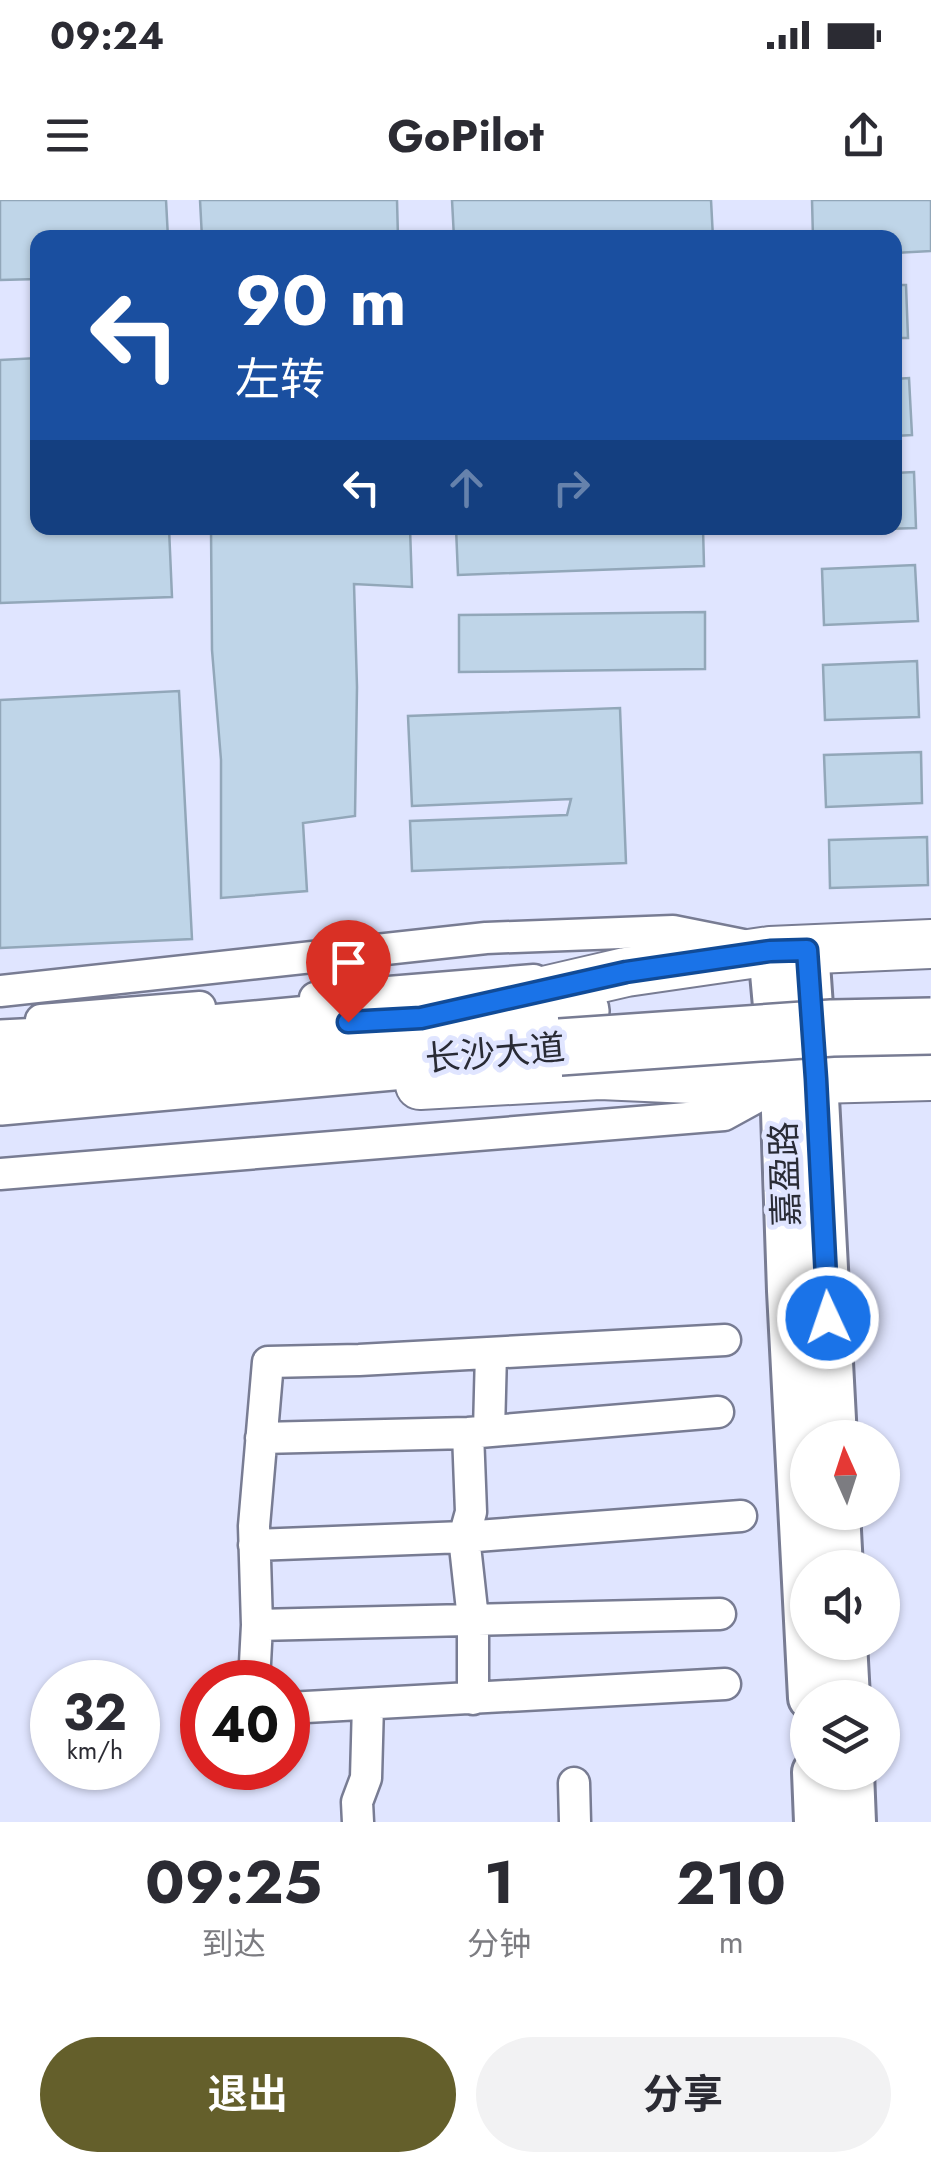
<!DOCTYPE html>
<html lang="zh">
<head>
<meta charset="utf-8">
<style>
  :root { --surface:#fff; --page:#f2f2f3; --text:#2b2b33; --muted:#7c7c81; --accent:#645f2b }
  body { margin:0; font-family:Jost,"Noto Sans SC",sans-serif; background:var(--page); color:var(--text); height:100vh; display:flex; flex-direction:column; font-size:38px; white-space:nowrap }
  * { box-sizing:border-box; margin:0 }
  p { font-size:32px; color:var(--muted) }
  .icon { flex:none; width:55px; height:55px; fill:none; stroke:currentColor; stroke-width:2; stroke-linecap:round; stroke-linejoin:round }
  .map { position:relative; height:1622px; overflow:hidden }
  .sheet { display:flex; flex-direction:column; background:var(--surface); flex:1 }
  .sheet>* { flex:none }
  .hud { position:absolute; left:30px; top:30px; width:872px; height:305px; border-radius:20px; box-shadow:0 2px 8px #0004; background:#1a4fa0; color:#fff; overflow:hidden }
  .needle { width:65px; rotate:357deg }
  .buttons { position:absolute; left:790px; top:1220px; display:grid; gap:20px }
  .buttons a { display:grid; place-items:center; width:110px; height:110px; border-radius:50%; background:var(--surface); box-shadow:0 2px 8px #0004; font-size:50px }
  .speed { position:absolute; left:30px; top:1460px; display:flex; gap:20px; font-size:50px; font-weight:700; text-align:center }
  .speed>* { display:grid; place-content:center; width:130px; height:130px; border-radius:50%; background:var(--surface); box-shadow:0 2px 8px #0004; line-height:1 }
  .speed small { font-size:25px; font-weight:400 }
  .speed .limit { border:15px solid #d22; background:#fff; color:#111 }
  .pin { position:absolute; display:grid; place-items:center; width:85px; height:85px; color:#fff; margin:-102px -42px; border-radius:50% 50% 50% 0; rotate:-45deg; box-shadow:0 0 10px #0007 }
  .pin .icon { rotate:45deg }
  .me { position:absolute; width:110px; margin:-55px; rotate:357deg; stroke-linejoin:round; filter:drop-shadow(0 0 8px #0008) }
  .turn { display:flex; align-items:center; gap:35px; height:210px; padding:0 40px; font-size:45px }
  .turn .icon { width:130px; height:130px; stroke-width:2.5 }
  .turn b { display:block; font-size:70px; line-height:85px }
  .lanes { display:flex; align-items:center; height:95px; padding:0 40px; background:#0003; justify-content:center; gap:50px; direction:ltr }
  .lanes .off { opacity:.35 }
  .eta { display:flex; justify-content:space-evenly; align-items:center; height:170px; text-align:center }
  .eta b { font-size:60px; font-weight:700; line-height:70px }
  .primary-button { display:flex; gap:20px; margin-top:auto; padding:20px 40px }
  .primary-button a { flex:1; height:115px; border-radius:60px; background:var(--accent); color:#fff; font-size:40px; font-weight:700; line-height:115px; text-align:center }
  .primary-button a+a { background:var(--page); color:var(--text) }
  .status { display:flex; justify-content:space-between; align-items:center; height:70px; padding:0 50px; background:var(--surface); direction:ltr }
  .status svg { height:28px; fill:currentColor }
  header { display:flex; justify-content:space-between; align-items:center; height:130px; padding:0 40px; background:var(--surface); font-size:45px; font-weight:700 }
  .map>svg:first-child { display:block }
  .building { fill:#bfd5e8; stroke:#92a7b9; stroke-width:2.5 }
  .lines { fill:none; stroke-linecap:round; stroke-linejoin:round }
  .street-casing { stroke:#787c93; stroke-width:35 }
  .secondary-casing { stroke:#787c93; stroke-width:48 }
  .primary-casing { stroke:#787c93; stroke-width:52 }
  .highway-casing { stroke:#787c93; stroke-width:60 }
  .street { stroke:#fff; stroke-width:30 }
  .secondary { stroke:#fff; stroke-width:42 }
  .primary { stroke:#fff; stroke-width:48 }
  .highway { stroke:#fff; stroke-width:55 }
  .highway-bridge-casing { stroke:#787c93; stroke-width:60; stroke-linecap:butt }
  .highway-bridge { stroke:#fff; stroke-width:55 }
  .route-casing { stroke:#114b97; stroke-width:25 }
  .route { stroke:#1a73e8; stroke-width:18 }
  .labels { text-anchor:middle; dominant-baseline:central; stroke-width:10; stroke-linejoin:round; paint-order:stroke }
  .street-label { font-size:35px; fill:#292b35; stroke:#e0e5ff }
</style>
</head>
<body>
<div class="status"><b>09:24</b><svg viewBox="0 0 49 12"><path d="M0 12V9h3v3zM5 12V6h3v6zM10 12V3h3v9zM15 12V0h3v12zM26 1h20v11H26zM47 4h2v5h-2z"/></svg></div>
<header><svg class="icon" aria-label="menu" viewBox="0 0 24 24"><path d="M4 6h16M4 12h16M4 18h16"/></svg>GoPilot<svg class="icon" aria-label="share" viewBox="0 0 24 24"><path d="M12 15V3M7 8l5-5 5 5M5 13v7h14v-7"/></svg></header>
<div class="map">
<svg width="931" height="1622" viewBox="0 0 931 1622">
  <rect width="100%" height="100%" fill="#e0e5ff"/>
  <path class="building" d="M 0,0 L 166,0 L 168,38 L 38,38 L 38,79 L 0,80 Z
    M 200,0 L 397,0 L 398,38 L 202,38 Z
    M 452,0 L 711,0 L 713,38 L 454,38 Z
    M 812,0 L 931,0 L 931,51 L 895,53 L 895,38 L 813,38 Z
    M 895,85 L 906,85 L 908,138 L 895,138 Z
    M 38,158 L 38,328 L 169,328 L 172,397 L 0,403 L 0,160 Z
    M 909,178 L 912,235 L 895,236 L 895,179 Z
    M 914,272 L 916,328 L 819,331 L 819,328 L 895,328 L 895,273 Z
    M 211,328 L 410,328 L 412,387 L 354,384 L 357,487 L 355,616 L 303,623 L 307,691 L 221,698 L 221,560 L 212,450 Z
    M 456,328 L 703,328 L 704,366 L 458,375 Z
    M 915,365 L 918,421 L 824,425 L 822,369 Z
    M 705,412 L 705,469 L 459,472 L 459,415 Z
    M 917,461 L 919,517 L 825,520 L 823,465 Z
    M 179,491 L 192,739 L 0,748 L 0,500 Z
    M 620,508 L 626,663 L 412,671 L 410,621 L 567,615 L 571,599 L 412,606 L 408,516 Z
    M 921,552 L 922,603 L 826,607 L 824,555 Z
    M 927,637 L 928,685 L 830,688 L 829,640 Z"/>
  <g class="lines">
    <g class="street-casing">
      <path id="street" d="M 0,791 L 486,738 L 673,731 L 743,745
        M 315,798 L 534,780
        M 41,820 L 200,807
        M 0,974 L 724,915 L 775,887
        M 489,1231 L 491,1153
        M 468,1233 L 471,1312 L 464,1337 L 473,1419 L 473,1499
        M 261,1238 L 468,1233 L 718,1212
        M 254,1345 L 464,1337 L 741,1316
        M 257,1425 L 720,1414
        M 254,1482 L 257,1425 L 254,1326 L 268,1162 L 359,1160 L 725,1140
        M 288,1508 L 725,1484
        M 574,1583 L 575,1622
        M 358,1622 L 357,1602 L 366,1578 L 368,1504"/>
    </g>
    <g class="secondary-casing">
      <path id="secondary" d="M 807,749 L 816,879 L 835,1238
        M 770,751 L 782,883 L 789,1091 L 810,1498
        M 838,1312 L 841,1368
        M 845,1442 L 848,1498
        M 814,1572 L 816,1622
        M 852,1572 L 854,1622"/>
    </g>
    <g class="primary-casing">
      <path id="primary" d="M 514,798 L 626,772 L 770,751 L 931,744
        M 420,885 L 600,875 L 782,883 L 816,879 L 931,876"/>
    </g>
    <g class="highway-casing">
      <path id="highway" d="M 0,848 L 102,843 L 310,824 L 581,811
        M 0,897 L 550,848"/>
    </g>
    <use href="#street" class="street"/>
    <use href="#secondary" class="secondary"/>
    <use href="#primary" class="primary"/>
    <use href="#highway" class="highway"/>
    <g class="highway-bridge-casing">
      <path id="highway-bridge" d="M 560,847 L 832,828 L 931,826"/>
    </g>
    <use href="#highway-bridge" class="highway-bridge"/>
  </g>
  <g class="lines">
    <g class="route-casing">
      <path id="route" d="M 348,822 L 421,818 L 626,772 L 770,751 L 807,750 L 816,879 L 828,1118"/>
    </g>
    <use href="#route" class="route"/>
  </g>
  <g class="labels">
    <g class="street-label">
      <text transform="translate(495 853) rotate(-5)">长沙大道</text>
      <text transform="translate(785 974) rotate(-92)">嘉盈路</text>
    </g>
  </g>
</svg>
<div class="buttons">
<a><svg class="needle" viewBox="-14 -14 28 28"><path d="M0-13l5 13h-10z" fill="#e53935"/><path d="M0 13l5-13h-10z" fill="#7c7c81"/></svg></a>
<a><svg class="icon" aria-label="sound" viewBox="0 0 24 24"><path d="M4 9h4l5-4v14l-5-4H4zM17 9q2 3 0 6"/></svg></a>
<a><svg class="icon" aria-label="layers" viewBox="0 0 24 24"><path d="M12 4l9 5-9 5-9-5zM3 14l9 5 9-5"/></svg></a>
</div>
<div class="speed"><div>32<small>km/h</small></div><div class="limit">40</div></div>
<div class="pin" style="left:348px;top:822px;background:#d93025"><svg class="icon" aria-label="arrive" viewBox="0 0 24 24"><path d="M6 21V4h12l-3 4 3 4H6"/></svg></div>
<svg class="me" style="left:828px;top:1118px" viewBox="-20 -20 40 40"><circle r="17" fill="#1a73e8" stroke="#fff" stroke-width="3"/><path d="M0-11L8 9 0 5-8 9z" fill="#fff"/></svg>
<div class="hud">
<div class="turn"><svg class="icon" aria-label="left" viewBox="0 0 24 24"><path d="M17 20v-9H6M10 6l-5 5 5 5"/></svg><div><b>90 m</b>左转</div></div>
<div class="lanes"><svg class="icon" aria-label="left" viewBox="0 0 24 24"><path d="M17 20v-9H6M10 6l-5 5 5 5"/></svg><svg class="icon off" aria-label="ahead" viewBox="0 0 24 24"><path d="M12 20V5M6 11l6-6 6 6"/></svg><svg class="icon off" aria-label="right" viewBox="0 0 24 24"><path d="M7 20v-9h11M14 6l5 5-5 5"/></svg></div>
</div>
</div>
<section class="sheet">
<div class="eta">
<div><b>09:25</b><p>到达</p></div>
<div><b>1</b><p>分钟</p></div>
<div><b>210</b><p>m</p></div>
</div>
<div class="primary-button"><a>退出</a><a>分享</a></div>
</section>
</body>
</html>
